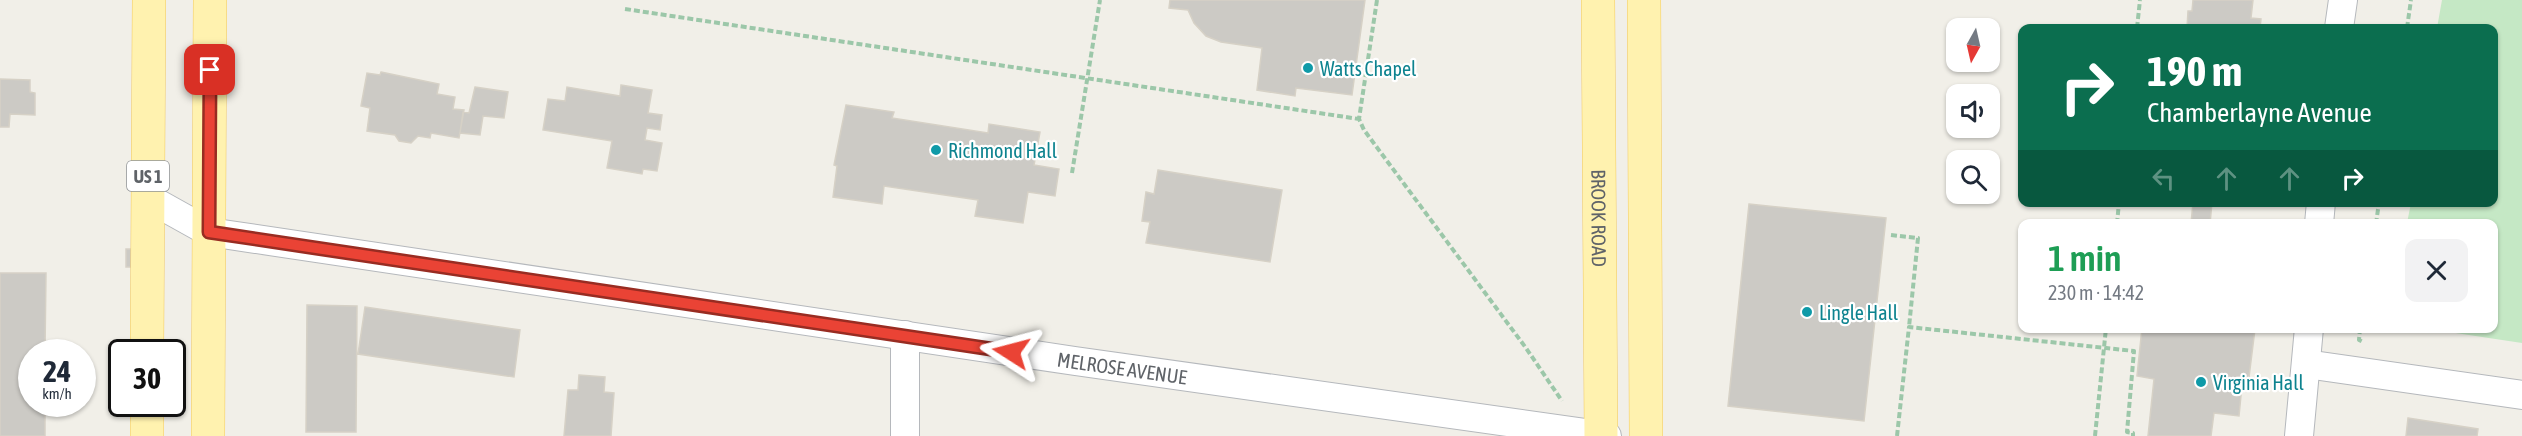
<!DOCTYPE html>
<html lang="en">
<head>
<meta charset="utf-8">
<style>
  :root { --surface:#fff; --page:#f2f2f3; --text:#1f2937; --muted:#747a83 }
  body { margin:0; font-family:"Asap Condensed",sans-serif; background:var(--page); color:var(--text); height:100vh; display:flex; flex-direction:column; font-size:22px; white-space:nowrap }
  * { box-sizing:border-box; margin:0 }
  p { font-size:20px; color:var(--muted) }
  .icon { flex:none; width:33px; height:33px; fill:none; stroke:currentColor; stroke-width:2; stroke-linecap:round; stroke-linejoin:round }
  .map { position:relative; flex:1; overflow:hidden }
  .sheet { position:absolute; left:2018px; top:219px; width:480px; height:114px; display:flex; flex-direction:column; background:var(--surface); border-radius:12px; box-shadow:0 2px 4px #0004 }
  .sheet>* { flex:none }
  .hud { position:absolute; left:2018px; top:24px; width:480px; height:183px; border-radius:12px; box-shadow:0 2px 4px #0004; background:#0b6e4f; color:#fff; overflow:hidden }
  .needle { width:39px; rotate:188deg }
  .tools { position:absolute; left:1946px; top:18px; display:grid; gap:12px }
  .tools a { display:grid; place-items:center; width:54px; height:54px; border-radius:12px; background:var(--surface); box-shadow:0 2px 4px #0004; font-size:30px }
  .speed { position:absolute; left:18px; top:339px; display:flex; gap:12px; font-size:30px; font-weight:700; text-align:center }
  .speed>* { display:grid; place-content:center; width:78px; height:78px; border-radius:50%; background:var(--surface); box-shadow:0 2px 4px #0004; line-height:1 }
  .speed small { font-size:15px; font-weight:400 }
  .speed .limit { border:3px solid #111; border-radius:9px; background:#fff; color:#111 }
  .pin { position:absolute; display:grid; place-items:center; width:51px; height:51px; color:#fff; margin:-26px; border-radius:12px; box-shadow:0 3px 9px #0006 }
  .me { position:absolute; width:66px; margin:-33px; rotate:279deg; stroke-linejoin:round; filter:drop-shadow(0 0 4px #0008) }
  .turn { display:flex; align-items:center; gap:21px; height:126px; padding:0 30px; font-size:27px }
  .turn .icon { width:78px; height:78px; stroke-width:2.5 }
  .turn b { display:block; font-size:42px; line-height:51px }
  .lanes { display:flex; align-items:center; height:57px; padding:0 30px; background:#0003; justify-content:center; gap:30px; direction:ltr }
  .lanes .off { opacity:.35 }
  .round { display:grid; place-items:center; flex:none; width:63px; height:63px; border-radius:12px; background:var(--page) }
  .overview { display:flex; align-items:center; justify-content:space-between; height:102px; padding:0 30px }
  h1 { font-size:36px; font-weight:600; line-height:45px; color:#1e9e55 }
  .map>svg:first-child { display:block }
  .green { fill:#c5e8c5 }
  .building { fill:#cccac5; stroke:#d6d1c6; stroke-width:1.5 }
  .lines { fill:none; stroke-linecap:round; stroke-linejoin:round }
  .minor-casing { stroke:#b5b8bc; stroke-width:30 }
  .major-casing { stroke:#f2c960; stroke-width:34 }
  .path { stroke:#9cc7a9; stroke-width:4; stroke-dasharray:6 3; stroke-linecap:butt }
  .minor { stroke:#fff; stroke-width:28 }
  .major { stroke:#fff2af; stroke-width:33 }
  .route-casing { stroke:#982c22; stroke-width:15 }
  .route { stroke:#ea4335; stroke-width:10 }
  .culture-dot { fill:#0f9aa8; stroke:#fff; stroke-width:2 }
  .labels { text-anchor:middle; dominant-baseline:central; stroke-width:4.5; stroke-linejoin:round; paint-order:stroke }
  .shield { fill:#fff; stroke:#8f9295; stroke-width:1.5 }
  .shield-label { font-size:18px; font-weight:bold; fill:#5f6368 }
  .culture-label { font-size:20px; fill:#0d838f; stroke:#fff; text-anchor:start }
  .street-label { font-size:20px; fill:#5f6368; stroke:#fff }
</style>
</head>
<body>
<div class="map">
<svg width="2522" height="436" viewBox="0 0 2522 436">
  <rect width="100%" height="100%" fill="#f1efe8"/>
  <path class="green" d="M 2442,0 L 2522,0 L 2522,343 L 2429,329 L 2493,328 L 2493,224 L 2407,223 L 2411,203 L 2493,202 L 2493,28 L 2437,28 Z"/>
  <path class="building" d="M 1170,0 L 1365,0 L 1352,95 L 1296,88 L 1295,96 L 1257,90 L 1262,48 L 1221,42 L 1206,36 L 1194,23 L 1188,10 L 1169,8 Z
    M 2193,0 L 2253,0 L 2251,18 L 2261,19 L 2260,28 L 2187,28 L 2188,11 L 2192,11 Z
    M 381,72 L 439,84 L 437,94 L 455,97 L 453,109 L 464,110 L 459,138 L 431,133 L 430,138 L 418,136 L 411,143 L 399,141 L 395,135 L 367,131 L 370,108 L 361,106 L 367,73 L 380,75 Z
    M 0,79 L 30,80 L 30,92 L 35,93 L 35,115 L 10,114 L 9,127 L 0,127 Z
    M 621,85 L 652,90 L 648,113 L 662,115 L 660,130 L 647,128 L 645,140 L 662,143 L 657,171 L 643,169 L 642,174 L 607,168 L 612,141 L 543,130 L 548,99 L 565,101 L 567,87 L 620,96 Z
    M 475,87 L 508,92 L 504,118 L 483,116 L 480,135 L 460,133 L 463,112 L 469,113 Z
    M 846,105 L 894,112 L 892,118 L 988,133 L 989,124 L 1040,132 L 1034,165 L 1059,169 L 1055,196 L 1028,192 L 1023,223 L 975,216 L 978,200 L 884,186 L 882,204 L 833,197 L 837,166 L 834,165 Z
    M 1158,170 L 1282,190 L 1270,262 L 1146,243 L 1150,222 L 1142,221 L 1146,192 L 1154,194 Z
    M 2193,202 L 2212,202 L 2210,224 L 2191,224 Z
    M 1749,204 L 1886,218 L 1864,421 L 1728,406 Z
    M 126,249 L 131,249 L 131,267 L 126,267 Z
    M 0,273 L 46,273 L 45,352 L 32,352 L 32,404 L 45,404 L 45,436 L 0,436 Z
    M 307,305 L 357,306 L 356,432 L 306,432 Z
    M 365,307 L 520,330 L 514,377 L 358,354 Z
    M 2142,328 L 2255,329 L 2248,385 L 2242,385 L 2239,416 L 2214,413 L 2211,436 L 2148,436 L 2154,379 L 2137,376 Z
    M 579,375 L 605,377 L 604,392 L 614,393 L 611,436 L 564,436 L 568,390 L 578,390 Z
    M 2408,418 L 2478,429 L 2477,436 L 2406,436 Z"/>
  <g class="lines">
    <g class="minor-casing">
      <g id="minor">
        <path d="M 2339,28 L 2343,0"/>
        <path id="s1" d="M 148,198 L 209,232 L 1075,361 L 1607,436"/>
        <path d="M 2319,224 L 2321,202"/>
        <path d="M 2306,364 L 2522,395"/>
        <path d="M 905,436 L 905,335"/>
        <path d="M 2299,436 L 2309,328"/>
      </g>
    </g>
    <g class="major-casing">
      <g id="major">
        <path id="s2" d="M 1598,0 L 1601,436"/>
        <path d="M 1644,0 L 1646,436"/>
        <path d="M 147,352 L 149,0"/>
        <path d="M 147,436 L 147,404"/>
        <path d="M 208,436 L 210,0"/>
      </g>
    </g>
    <path class="path" d="M 1377,0 L 1359,119 L 1364,130 L 1526,348 L 1562,401
      M 625,9 L 1359,119
      M 2137,28 L 2140,0
      M 2407,28 L 2411,0
      M 1072,173 L 1100,0
      M 2117,224 L 2119,202
      M 2376,224 L 2379,202
      M 1891,235 L 1918,238 L 1909,327
      M 2360,328 L 2359,340 L 2363,342
      M 1897,436 L 1909,327 L 2134,351 L 2127,432 L 2133,433 L 2133,436
      M 2095,436 L 2106,328"/>
    <use href="#minor" class="minor"/>
    <use href="#major" class="major"/>
  </g>
  <g class="lines">
    <g class="route-casing">
      <path id="route" d="M 210,70 L 209,232 L 1011,352"/>
    </g>
    <use href="#route" class="route"/>
  </g>
  <g class="culture-dot">
    <circle cx="1308" cy="68" r="6"/>
    <circle cx="936" cy="150" r="6"/>
    <circle cx="1807" cy="312" r="6"/>
    <circle cx="2201" cy="382" r="6"/>
  </g>
  <g class="labels">
    <rect class="shield" x="127" y="161" width="42" height="30" rx="4.5"/>
    <g class="shield-label">
      <text x="148" y="176">US 1</text>
    </g>
    <g class="culture-label">
      <text x="1320" y="68">Watts Chapel</text>
      <text x="948" y="150">Richmond Hall</text>
      <text x="1819" y="312">Lingle Hall</text>
      <text x="2213" y="382">Virginia Hall</text>
    </g>
    <g class="street-label">
      <text stroke="none"><textPath href="#s2" startOffset="218">BROOK ROAD</textPath></text>
      <text stroke="none"><textPath href="#s1" startOffset="993">MELROSE AVENUE</textPath></text>
    </g>
  </g>
</svg>
<div class="tools">
<a><svg class="needle" viewBox="-14 -14 28 28"><path d="M0-13l5 13h-10z" fill="#e53935"/><path d="M0 13l5-13h-10z" fill="#747a83"/></svg></a>
<a><svg class="icon" aria-label="sound" viewBox="0 0 24 24"><path d="M4 9h4l5-4v14l-5-4H4zM17 9q2 3 0 6"/></svg></a>
<a><svg class="icon" aria-label="search" viewBox="0 0 24 24"><circle cx="10" cy="10" r="6"/><path d="M15 15l6 6"/></svg></a>
</div>
<div class="speed"><div>24<small>km/h</small></div><div class="limit">30</div></div>
<div class="pin" style="left:210px;top:70px;background:#d93025"><svg class="icon" aria-label="arrive" viewBox="0 0 24 24"><path d="M6 21V4h12l-3 4 3 4H6"/></svg></div>
<svg class="me" style="left:1011px;top:352px" viewBox="-20 -20 40 40"><path d="M0-17L14 15 0 8-14 15z" fill="#ea4335" stroke="#fff" stroke-width="4"/></svg>
<div class="hud">
<div class="turn"><svg class="icon" aria-label="right" viewBox="0 0 24 24"><path d="M7 20v-9h11M14 6l5 5-5 5"/></svg><div><b>190 m</b>Chamberlayne Avenue</div></div>
<div class="lanes"><svg class="icon off" aria-label="left" viewBox="0 0 24 24"><path d="M17 20v-9H6M10 6l-5 5 5 5"/></svg><svg class="icon off" aria-label="ahead" viewBox="0 0 24 24"><path d="M12 20V5M6 11l6-6 6 6"/></svg><svg class="icon off" aria-label="ahead" viewBox="0 0 24 24"><path d="M12 20V5M6 11l6-6 6 6"/></svg><svg class="icon" aria-label="right" viewBox="0 0 24 24"><path d="M7 20v-9h11M14 6l5 5-5 5"/></svg></div>
</div>
<section class="sheet">
<div class="overview"><div><h1>1 min</h1><p>230 m · 14:42</p></div><a class="round"><svg class="icon" aria-label="close" viewBox="0 0 24 24"><path d="M6 6l12 12M18 6L6 18"/></svg></a></div>
</section>
</div>
</body>
</html>
